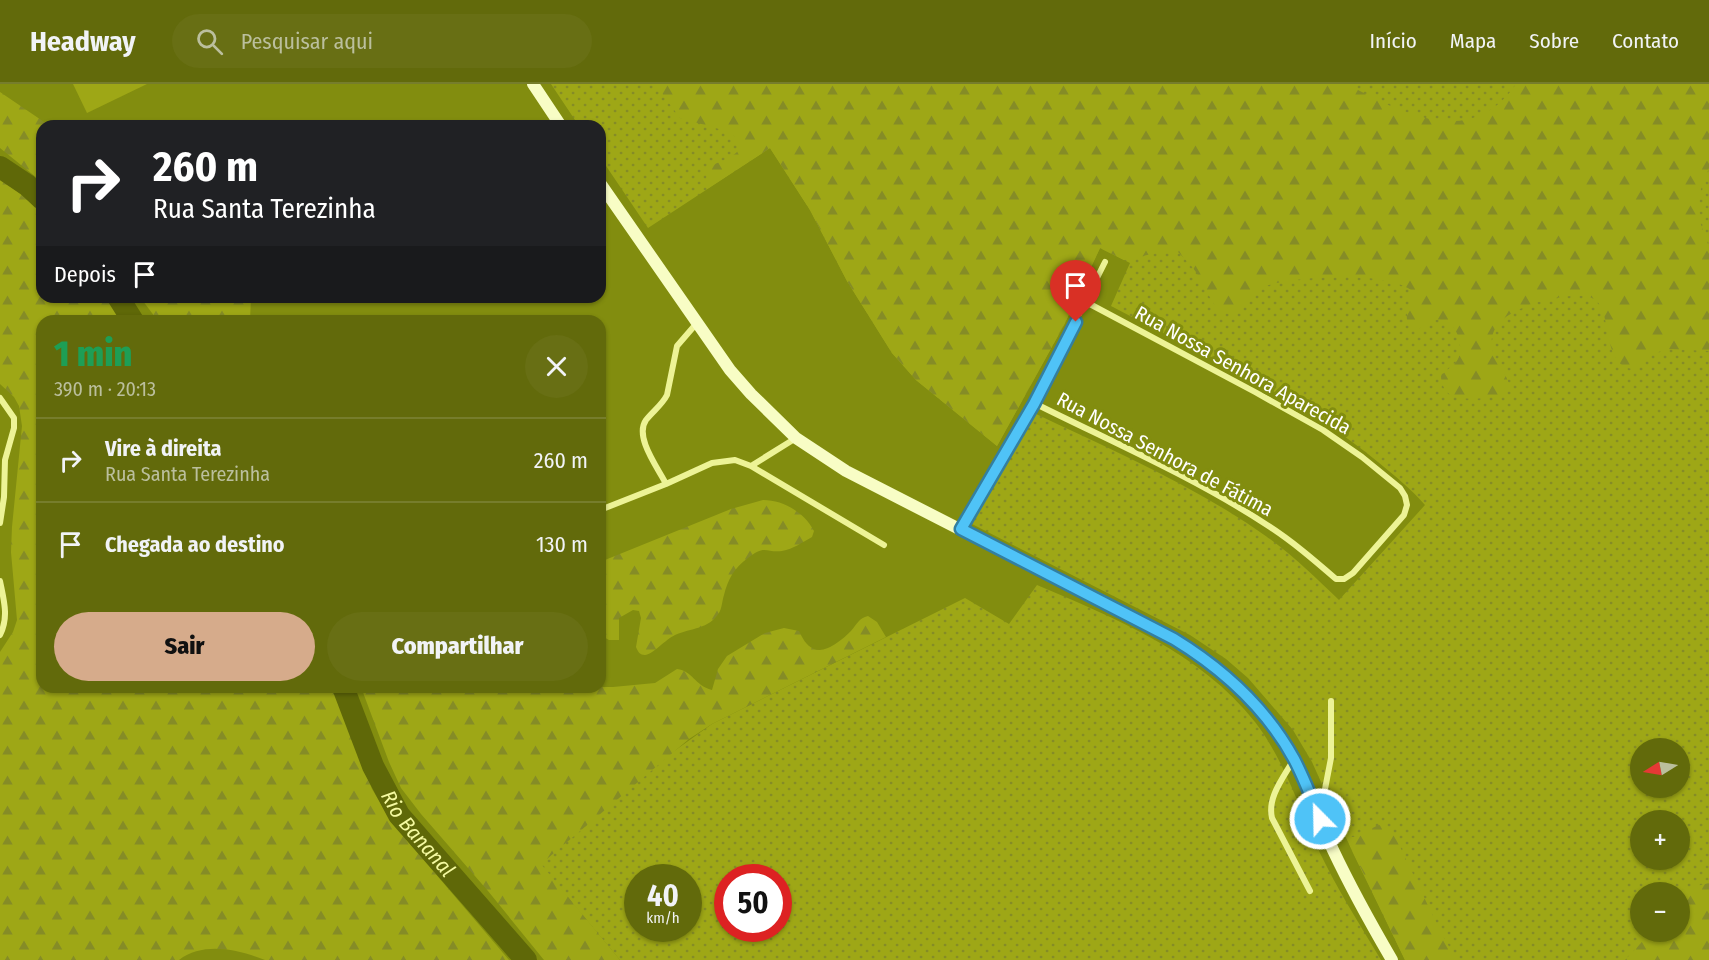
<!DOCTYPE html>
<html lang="pt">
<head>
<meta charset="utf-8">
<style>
  :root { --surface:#626a0b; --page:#686f14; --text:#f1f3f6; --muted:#bbbf9d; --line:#767d2c; --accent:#d6ab8b }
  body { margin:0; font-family:"Fira Sans Condensed",sans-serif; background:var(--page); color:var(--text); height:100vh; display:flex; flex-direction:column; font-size:22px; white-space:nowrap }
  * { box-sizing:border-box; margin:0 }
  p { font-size:20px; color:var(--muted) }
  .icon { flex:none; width:33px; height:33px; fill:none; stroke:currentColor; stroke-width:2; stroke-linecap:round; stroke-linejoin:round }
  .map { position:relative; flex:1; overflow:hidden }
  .details { position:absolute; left:36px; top:231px; width:570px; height:378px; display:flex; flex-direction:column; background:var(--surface); border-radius:18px; box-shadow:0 2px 4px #0004 }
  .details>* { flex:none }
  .hud { position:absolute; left:36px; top:36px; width:570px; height:183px; border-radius:18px; box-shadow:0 2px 4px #0004; background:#202124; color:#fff; overflow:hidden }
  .needle { width:39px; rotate:259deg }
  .fabs { position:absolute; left:1630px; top:654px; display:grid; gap:12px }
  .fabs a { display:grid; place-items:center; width:60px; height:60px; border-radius:50%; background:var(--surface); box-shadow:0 2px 4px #0004; font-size:30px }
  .speed { position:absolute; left:624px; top:780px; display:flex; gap:12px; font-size:30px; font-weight:700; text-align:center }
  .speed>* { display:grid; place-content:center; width:78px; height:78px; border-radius:50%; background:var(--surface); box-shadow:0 2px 4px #0004; line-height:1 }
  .speed small { font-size:15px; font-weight:400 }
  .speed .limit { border:9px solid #d22; background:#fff; color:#111 }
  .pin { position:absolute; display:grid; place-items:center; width:51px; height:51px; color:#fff; margin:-62px -26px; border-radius:50% 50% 50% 0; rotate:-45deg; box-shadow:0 0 6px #0007 }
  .pin .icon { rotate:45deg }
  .me { position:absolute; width:66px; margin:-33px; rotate:337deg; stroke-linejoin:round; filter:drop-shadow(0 0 4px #0008) }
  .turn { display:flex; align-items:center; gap:21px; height:126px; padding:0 18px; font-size:27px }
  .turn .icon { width:78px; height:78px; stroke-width:2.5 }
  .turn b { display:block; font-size:42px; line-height:51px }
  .then { display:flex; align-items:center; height:57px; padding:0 18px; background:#0003; gap:12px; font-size:22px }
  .round { display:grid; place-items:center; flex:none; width:63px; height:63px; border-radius:32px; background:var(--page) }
  .head { display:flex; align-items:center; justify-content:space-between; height:102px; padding:0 18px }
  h1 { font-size:36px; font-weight:800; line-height:45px; color:#1e9e55 }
  .cta { display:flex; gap:12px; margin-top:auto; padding:12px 18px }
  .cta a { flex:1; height:69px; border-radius:36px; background:var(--accent); color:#111; font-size:24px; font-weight:800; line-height:69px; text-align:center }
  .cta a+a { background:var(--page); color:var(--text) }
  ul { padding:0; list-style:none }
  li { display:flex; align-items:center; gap:18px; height:84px; padding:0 18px; border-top:2px solid var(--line) }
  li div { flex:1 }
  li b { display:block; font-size:22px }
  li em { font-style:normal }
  header { display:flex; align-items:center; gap:36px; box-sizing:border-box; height:84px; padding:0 30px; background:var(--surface); border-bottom:2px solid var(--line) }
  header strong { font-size:28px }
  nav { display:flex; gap:33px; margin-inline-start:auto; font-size:21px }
  .search { width:420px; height:54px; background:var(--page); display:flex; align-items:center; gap:15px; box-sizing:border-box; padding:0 21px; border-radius:33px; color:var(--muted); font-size:22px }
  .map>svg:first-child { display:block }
  .grass { fill:url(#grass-dots); fill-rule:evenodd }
  .forest { fill:url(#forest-firs) }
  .pitch { fill:#9ea716 }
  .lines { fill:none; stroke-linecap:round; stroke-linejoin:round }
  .river { stroke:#5f6808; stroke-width:22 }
  .minor { stroke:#edf396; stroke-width:6 }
  .secondary { stroke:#f8fdc5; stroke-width:12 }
  .route-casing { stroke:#337fa1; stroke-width:15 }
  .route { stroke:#4fc3f7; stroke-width:10 }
  .labels { text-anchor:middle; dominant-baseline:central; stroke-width:6; stroke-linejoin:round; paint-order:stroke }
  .street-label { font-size:20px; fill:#fff; stroke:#828d0f }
  .water-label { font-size:21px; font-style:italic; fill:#f5faa1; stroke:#828d0f }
</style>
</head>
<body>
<header>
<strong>Headway</strong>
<div class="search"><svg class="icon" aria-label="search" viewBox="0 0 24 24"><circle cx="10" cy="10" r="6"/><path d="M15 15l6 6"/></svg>Pesquisar aqui</div>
<nav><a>Início</a><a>Mapa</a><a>Sobre</a><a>Contato</a></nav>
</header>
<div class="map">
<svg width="1709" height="876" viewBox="0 0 1709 876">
  <defs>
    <pattern id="grass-dots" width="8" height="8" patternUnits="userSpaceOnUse" patternTransform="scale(1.5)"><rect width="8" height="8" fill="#9ea716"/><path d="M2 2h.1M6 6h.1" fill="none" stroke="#858c26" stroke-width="1.8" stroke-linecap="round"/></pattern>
    <pattern id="forest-firs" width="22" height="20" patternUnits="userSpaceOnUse" patternTransform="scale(1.5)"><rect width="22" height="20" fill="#9ea716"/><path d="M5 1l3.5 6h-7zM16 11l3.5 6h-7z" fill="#858c26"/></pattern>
  </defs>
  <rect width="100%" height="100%" fill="#828d0f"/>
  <path class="grass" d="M 551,0 L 1709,0 L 1709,876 L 1405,876 L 1353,769 L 1312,678 L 1293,646 L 1248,594 L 1226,575 L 1190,551 L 970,439 L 1034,329 C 1114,367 1198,403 1270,455 C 1295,473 1317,495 1339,516 L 1425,421 C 1411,405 1394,391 1378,378 C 1298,312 1202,270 1111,222 L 1130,179 L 1100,164 L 1064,241 L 997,362 L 916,296 L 892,269 L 847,197 L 810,126 L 770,64 L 648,144 L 600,73 L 600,42 L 579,42 ZM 1641,664 L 1680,664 L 1680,704 L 1641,704 ZM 1641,736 L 1680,736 L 1680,776 L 1641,776 ZM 1641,808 L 1680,808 L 1680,848 L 1641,848 Z
    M 1037,501 C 1115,534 1201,569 1255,638 C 1288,681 1301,733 1326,781 C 1342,813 1362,844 1381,876 L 620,876 L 540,780 L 659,678 L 712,640 L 965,514 L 1009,540 ZM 638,794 L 688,794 L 688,844 L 638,844 ZM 728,794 L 778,794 L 778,844 L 728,844 Z"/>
  <path class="forest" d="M 655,0 L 1347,0 C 1403,30 1471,66 1516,0 L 1709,0 L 1709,84 L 1701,105 L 1699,120 L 1700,138 L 1709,163 L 1709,267 L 1667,265 L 1650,271 L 1635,285 C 1600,284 1614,227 1594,215 C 1582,207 1540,216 1527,222 C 1501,232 1483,247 1496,276 C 1499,284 1508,292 1509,301 C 1510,316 1465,316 1455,313 C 1446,310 1441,301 1441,292 C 1446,286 1455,281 1458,275 C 1465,260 1455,233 1436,236 C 1430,236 1424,242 1419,245 C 1396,241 1413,220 1411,206 C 1384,187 1297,192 1266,202 C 1251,207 1242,233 1224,229 C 1214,226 1202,197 1196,188 C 1190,180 1184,174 1177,167 L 1161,168 L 1124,176 L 1100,164 L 1064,241 L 997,362 L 916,296 L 892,269 L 847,197 L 810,126 L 770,64 L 707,105 C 703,74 719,84 737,68 L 738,56 L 733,51 L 726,47 L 680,34 Z
    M 0,8 L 50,42 L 42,42 L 42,98 L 0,64 Z
    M 0,95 L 42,126 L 42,213 L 110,213 L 124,237 L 42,237 L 42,603 L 332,603 L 372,705 L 388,732 L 405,754 L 509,876 L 265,876 C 239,866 204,857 179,876 L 0,876 L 0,568 L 13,548 L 17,536 L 11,468 L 12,443 L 22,342 L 19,322 L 14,313 L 0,300 Z
    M 140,213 L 251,213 L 250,237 L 158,237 Z
    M 763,416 C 783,416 804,428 814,447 L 812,453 C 803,458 793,465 782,467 C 766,469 765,460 748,474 C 734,484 728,495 724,511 C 722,517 722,524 719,529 C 709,545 691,544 675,551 C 666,555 652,571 645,571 C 640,571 638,568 636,563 L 641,534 L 639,527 L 633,526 L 619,534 L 619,556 L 609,556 L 600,551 L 600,478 L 731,425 Z
    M 868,532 L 877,538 L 886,553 L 712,640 L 689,655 L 541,780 L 620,876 L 544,876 L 488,807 L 421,730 L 401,704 L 389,678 L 361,603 L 613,603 L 655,599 L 677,585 C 693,587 694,601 712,606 L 718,585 L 727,572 L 765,549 L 784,544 L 799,547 C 802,553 806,562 814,565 C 826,570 843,555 851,547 C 857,540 859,534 868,532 Z
    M 1379,741 L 1385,742 L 1394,750 L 1441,849 L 1457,876 L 1405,876 L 1346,753 C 1366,754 1363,747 1379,741 Z
    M 1709,799 L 1709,876 L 1625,876 L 1641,859 L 1648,848 L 1680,848 L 1680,808 L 1673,808 Z"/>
  <path class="pitch" d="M 73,0 L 147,0 L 87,29 Z"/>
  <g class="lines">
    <g class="river">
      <path d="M 0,83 L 27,101 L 42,115"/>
      <path d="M 118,213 L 133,237"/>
      <path id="s1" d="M 343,603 L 373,682 L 399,731 L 526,876"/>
    </g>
    <path class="minor" d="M 0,314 L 14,334 L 14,344 L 5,376 L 4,413 L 0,439
      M 1034,319 C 1112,358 1194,393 1267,441 C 1292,457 1314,476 1336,495 L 1344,495 L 1353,489 L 1404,431 L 1407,421 L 1405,412 L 1400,404 L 1362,373 L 1323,346 L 1255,308 L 1086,218
      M 751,382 L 796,354
      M 666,400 C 658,384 634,353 646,336 C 653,327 662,321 667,311 L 677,262 L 696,240
      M 600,426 L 666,400 L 712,379 L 735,376 L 751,382 L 884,461
      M 961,445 L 1034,319 L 1105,178
      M 0,497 C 4,517 9,533 0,551
      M 1294,675 C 1284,693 1267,713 1272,734 L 1310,807
      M 1320,731 L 1331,674 L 1331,617"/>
    <path class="secondary" d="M 533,0 L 561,42
      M 600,99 L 730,286 L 751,310 L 796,354 L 846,387 L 1174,555 C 1222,585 1269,625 1295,678 C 1309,707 1320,737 1333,766 C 1351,804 1371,840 1392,876"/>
  </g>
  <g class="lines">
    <g class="route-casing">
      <path id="route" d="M 1076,238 L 1034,320 L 961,445 L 1174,555 C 1223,585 1266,624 1294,675 C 1304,694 1312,715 1320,735"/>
    </g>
    <use href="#route" class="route"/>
  </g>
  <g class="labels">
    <g class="street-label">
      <text transform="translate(1243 286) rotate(29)">Rua Nossa Senhora Aparecida</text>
      <text transform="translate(1165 370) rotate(28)">Rua Nossa Senhora de Fátima</text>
    </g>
    <g class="water-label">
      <text stroke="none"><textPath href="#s1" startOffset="166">Rio Bananal</textPath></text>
    </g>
  </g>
</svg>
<div class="fabs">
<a><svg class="needle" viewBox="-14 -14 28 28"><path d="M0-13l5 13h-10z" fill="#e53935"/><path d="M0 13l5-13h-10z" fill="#bbbf9d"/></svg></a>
<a>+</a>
<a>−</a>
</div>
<div class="speed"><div>40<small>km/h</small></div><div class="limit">50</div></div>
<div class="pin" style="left:1076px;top:238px;background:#d93025"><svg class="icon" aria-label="arrive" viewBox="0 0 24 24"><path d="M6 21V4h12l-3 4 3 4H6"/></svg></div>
<svg class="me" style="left:1320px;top:735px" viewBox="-20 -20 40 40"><circle r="17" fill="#4fc3f7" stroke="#fff" stroke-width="3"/><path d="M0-11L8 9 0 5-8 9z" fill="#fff"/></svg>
<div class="hud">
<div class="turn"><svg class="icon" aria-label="right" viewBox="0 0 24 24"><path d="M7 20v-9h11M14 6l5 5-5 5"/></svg><div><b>260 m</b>Rua Santa Terezinha</div></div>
<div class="then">Depois<svg class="icon" aria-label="arrive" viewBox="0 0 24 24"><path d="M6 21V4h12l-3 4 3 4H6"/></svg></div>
</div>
<section class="details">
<div class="head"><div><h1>1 min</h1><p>390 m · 20:13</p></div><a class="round"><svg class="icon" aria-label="close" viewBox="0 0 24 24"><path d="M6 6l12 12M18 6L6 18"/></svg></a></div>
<ul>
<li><svg class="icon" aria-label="right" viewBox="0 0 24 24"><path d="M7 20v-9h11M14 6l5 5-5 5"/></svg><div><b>Vire à direita</b><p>Rua Santa Terezinha</p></div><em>260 m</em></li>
<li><svg class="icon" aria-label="arrive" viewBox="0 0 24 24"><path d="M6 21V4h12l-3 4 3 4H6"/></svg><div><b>Chegada ao destino</b></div><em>130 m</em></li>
</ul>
<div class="cta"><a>Sair</a><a>Compartilhar</a></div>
</section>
</div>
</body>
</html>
